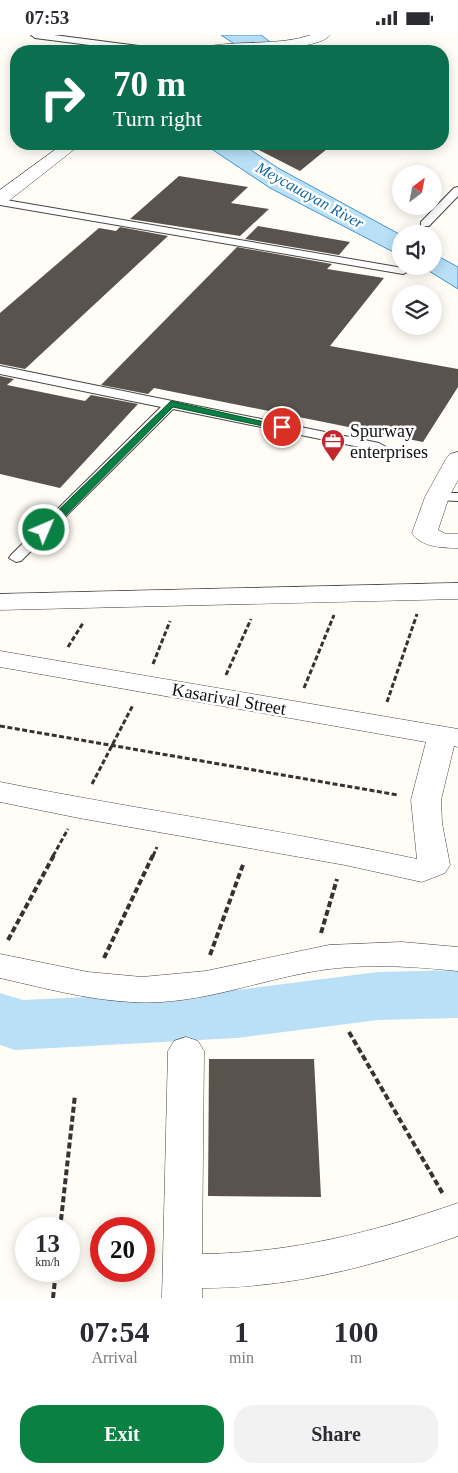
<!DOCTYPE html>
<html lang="en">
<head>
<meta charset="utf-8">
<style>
  :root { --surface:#fff; --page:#f2f2f3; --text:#2b2b33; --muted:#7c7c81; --accent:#0b8043 }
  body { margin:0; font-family:"Times New Roman",serif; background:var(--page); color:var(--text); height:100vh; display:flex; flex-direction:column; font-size:19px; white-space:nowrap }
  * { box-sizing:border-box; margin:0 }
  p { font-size:16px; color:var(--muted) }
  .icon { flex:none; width:28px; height:28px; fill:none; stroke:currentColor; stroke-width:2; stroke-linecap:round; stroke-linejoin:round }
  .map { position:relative; height:1263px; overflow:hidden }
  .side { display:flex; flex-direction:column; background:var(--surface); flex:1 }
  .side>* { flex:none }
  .banner { position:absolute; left:10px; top:10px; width:439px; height:105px; border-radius:20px; box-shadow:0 2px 12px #0003; background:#0b6e4f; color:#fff; overflow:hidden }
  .needle { width:32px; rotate:32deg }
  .fabs { position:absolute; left:392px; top:130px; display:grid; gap:10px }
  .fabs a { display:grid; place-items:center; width:50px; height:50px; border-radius:50%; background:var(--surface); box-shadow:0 2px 12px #0003; font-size:25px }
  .speed { position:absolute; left:15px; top:1182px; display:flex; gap:10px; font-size:25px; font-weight:700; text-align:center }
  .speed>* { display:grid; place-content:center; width:65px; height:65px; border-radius:50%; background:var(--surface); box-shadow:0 2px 12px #0003; line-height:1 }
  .speed small { font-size:12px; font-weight:400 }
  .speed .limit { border:8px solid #d22; background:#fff; color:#111 }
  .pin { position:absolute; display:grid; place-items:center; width:42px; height:42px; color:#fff; margin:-21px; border:2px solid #fff; border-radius:50%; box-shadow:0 1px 5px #0007 }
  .me { position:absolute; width:55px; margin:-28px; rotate:45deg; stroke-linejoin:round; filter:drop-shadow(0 0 4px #0008) }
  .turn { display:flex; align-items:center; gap:18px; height:105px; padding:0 20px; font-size:22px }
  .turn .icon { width:65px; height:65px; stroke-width:2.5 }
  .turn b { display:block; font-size:35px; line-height:42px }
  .eta { display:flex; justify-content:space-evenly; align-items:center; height:85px; text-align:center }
  .eta b { font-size:30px; font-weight:600; line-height:35px }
  .button { display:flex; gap:10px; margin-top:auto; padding:10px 20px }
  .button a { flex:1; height:58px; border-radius:20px; background:var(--accent); color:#fff; font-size:20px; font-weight:600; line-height:58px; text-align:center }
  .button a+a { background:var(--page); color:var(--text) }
  .status { display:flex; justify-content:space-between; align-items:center; height:35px; padding:0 25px; background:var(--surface); direction:ltr }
  .status svg { height:14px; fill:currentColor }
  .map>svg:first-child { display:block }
  .water { fill:#b9e0f7; stroke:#3f96cf }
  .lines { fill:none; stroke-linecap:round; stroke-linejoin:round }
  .river { fill:#b9e0f7; fill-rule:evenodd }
  .building { fill:#5a524d }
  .service-casing { stroke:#444; stroke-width:2 }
  .minor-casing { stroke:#444; stroke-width:1 }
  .path-far1 { stroke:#333; stroke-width:3; stroke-dasharray:5 2.5; stroke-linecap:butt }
  .path { stroke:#333; stroke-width:4; stroke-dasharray:6 3; stroke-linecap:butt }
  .service { fill:#fff; fill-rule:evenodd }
  .minor { fill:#fff; fill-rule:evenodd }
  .route { fill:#0b8043; stroke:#07532c }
  .labels { text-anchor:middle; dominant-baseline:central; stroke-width:5; stroke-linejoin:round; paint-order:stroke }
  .far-water-label { font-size:16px; font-style:italic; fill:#1768a6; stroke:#fff }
  .poi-label { font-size:18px; fill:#111; stroke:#fff; text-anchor:start }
  .street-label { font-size:18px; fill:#111; stroke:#fff }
</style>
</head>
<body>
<div class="status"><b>07:53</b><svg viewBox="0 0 49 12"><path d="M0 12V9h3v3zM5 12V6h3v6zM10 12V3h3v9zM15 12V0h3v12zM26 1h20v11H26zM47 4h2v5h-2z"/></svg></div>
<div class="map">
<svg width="458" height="1263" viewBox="0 0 458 1263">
  <rect width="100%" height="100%" fill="#fffdf5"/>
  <path class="water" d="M 221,0 L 261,0 L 277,12 L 277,16 L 245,16 Z
    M 204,109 L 242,109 L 278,133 L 401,200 L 401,221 L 270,153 Z
    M 434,219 L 458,232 L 458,254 L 421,231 L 434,231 Z"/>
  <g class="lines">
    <path class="river" d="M 458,935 L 458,983 L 378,985 L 237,1003 L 15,1015 L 0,1010 L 0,958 L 23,965 L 237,955 L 378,937 Z"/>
  </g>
  <path class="building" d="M 247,109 L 333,109 L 300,136 Z
    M 179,141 L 248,152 L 231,168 L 269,174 L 240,201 L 130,184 Z
    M 258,191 L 350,207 L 339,220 L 245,204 Z
    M 120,192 L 168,201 L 25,334 L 0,329 L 0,278 L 99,193 L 116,196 Z
    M 237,212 L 332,229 L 327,234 L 384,243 L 330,311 L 458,334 L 458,352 L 423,407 L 154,353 L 148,359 L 101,350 Z
    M 0,341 L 14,344 L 7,350 L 85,366 L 91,360 L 138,369 L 60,453 L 0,439 Z
    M 209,1024 L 314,1024 L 321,1162 L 208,1161 Z"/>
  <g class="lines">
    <g class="service-casing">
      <path id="service" d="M 31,0 L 54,0 L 154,13 L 158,16 L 136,16 L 35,3 Z
        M 458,152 L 458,161 L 429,191 L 421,191 L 421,187 L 454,153 Z
        M 0,164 L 403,233 L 409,236 L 403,239 L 0,170 Z
        M 0,331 L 379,408 L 386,412 L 379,416 L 173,374 L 21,526 L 16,527 L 9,523 L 11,520 L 161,372 L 0,339 Z
        M 437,458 L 458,458 L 458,466 L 432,465 L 430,462 Z"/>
    </g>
    <g class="minor-casing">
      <path id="minor" d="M 311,0 L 330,0 C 318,17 221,18 198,16 L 201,13 C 236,4 276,12 311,0 Z
        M 63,109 L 81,109 L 6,168 L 0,169 L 0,155 Z
        M 458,417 L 458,445 L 449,462 L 438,495 L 446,499 L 458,499 L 458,513 C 442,513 421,512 412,498 L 425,462 L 446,424 L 450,419 Z
        M 458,548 L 458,564 L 0,575 L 0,559 Z
        M 0,616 L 458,694 L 458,712 L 454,711 L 441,765 L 442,788 L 450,830 L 445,838 L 422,847 L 345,830 L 79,783 L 0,767 L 0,747 C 139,775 279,794 417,824 L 411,765 L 426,707 L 0,632 Z
        M 402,907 L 458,912 L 458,936 C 409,931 359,928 310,937 C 260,946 212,964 161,967 C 106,970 53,955 0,943 L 0,919 L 88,937 L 142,942 L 206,936 L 329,910 Z
        M 186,1002 L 198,1006 L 204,1016 L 202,1219 C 292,1218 374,1197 458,1168 L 458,1201 C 374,1231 292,1253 202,1253 L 202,1263 L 162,1263 L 168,1016 L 174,1006 Z"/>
    </g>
    <path class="path-far1" d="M 68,612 L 83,588
      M 153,629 L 170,586
      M 226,640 L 251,584
      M 304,653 L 334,580
      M 387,667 L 417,579
      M 0,691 L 398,760
      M 92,749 L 133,670
      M 53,821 L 68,794
      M 153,821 L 157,812"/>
    <path class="path" d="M 321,898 L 337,844
      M 8,905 L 54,820
      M 210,920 L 244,827
      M 104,923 L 153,820
      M 349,997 L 443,1159
      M 60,1194 L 75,1060
      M 53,1263 L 56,1236"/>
    <use href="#service" class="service"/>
    <use href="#minor" class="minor"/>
  </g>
  <path class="route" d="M 171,366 L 287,392 L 282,395 L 173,372 L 48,498 L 40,498 L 40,493 Z"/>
  <defs>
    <g id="office-pin" transform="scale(1.25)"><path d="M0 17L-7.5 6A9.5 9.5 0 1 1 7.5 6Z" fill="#c4262e" stroke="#fff"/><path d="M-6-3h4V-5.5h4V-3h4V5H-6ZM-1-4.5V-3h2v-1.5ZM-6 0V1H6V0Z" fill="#fff"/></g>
  </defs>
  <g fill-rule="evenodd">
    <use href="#office-pin" x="333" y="406"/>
  </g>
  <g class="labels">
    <g class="far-water-label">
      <text transform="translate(310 160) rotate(29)">Meycauayan River</text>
    </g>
    <g class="poi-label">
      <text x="350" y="396">Spurway<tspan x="350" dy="21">enterprises</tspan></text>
    </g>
    <g class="street-label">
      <text transform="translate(229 664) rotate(10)">Kasarival Street</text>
    </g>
  </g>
</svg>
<div class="fabs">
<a><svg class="needle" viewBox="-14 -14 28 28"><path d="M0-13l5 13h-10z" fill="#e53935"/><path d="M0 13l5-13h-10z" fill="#7c7c81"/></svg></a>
<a><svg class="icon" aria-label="sound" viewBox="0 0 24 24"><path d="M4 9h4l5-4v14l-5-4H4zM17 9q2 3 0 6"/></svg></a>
<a><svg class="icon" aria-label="layers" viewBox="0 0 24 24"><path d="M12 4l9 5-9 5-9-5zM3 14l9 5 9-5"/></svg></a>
</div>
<div class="speed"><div>13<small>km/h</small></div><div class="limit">20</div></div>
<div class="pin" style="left:282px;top:392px;background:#d93025"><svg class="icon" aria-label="arrive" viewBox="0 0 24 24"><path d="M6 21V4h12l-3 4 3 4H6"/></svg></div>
<svg class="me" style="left:44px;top:495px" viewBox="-20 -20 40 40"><circle r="17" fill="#0b8043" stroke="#fff" stroke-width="3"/><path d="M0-11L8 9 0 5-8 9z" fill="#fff"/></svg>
<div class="banner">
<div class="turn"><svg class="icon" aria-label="right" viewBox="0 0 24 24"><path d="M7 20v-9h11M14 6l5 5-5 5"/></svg><div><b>70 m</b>Turn right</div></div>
</div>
</div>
<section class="side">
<div class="eta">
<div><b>07:54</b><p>Arrival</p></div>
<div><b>1</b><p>min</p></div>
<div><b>100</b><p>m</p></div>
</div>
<div class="button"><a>Exit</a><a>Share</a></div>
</section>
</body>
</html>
